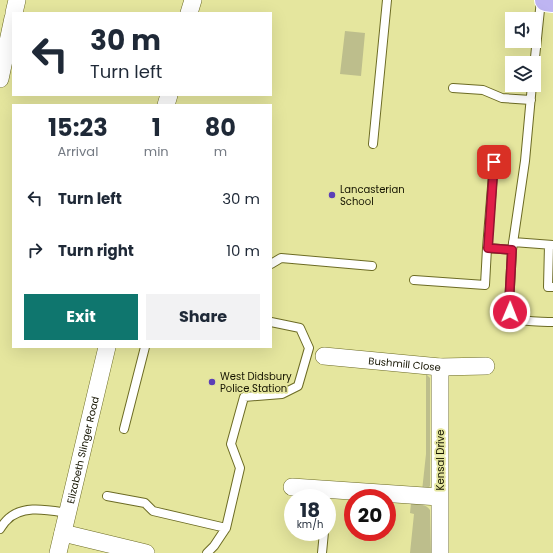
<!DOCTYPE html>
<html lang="en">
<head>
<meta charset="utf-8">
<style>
  :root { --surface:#fff; --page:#f2f2f3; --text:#1f2937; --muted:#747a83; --accent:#0f766e }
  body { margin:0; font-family:Poppins,sans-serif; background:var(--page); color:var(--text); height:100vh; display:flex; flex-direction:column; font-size:15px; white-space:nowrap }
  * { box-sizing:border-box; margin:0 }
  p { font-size:13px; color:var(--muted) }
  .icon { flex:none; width:22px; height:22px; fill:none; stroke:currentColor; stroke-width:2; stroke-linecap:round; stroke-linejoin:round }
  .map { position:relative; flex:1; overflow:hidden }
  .details { position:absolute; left:12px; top:104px; width:260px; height:244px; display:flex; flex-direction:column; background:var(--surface); border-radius:0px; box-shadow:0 4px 16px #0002 }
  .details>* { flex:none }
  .banner { position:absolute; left:12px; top:12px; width:260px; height:84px; border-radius:0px; box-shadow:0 4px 16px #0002; background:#fff; color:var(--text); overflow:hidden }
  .buttons { position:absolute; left:505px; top:12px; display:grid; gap:8px }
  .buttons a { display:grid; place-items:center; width:36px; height:36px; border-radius:0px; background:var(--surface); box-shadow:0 4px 16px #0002; font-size:20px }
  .speed { position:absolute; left:284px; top:489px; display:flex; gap:8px; font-size:20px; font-weight:700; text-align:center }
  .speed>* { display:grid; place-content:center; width:52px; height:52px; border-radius:50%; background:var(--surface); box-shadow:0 4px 16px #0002; line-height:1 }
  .speed small { font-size:10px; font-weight:400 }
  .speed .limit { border:6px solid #d22; background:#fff; color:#111 }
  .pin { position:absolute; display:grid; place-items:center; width:34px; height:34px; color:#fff; margin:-17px; border-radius:8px; box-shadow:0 2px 6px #0006 }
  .me { position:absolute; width:44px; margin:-22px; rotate:1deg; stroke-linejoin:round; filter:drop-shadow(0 0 3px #0008) }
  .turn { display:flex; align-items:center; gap:14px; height:84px; padding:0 12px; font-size:18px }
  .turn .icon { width:52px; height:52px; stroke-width:2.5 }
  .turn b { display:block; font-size:28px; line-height:34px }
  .eta { display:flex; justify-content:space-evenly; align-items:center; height:68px; text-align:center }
  .eta b { font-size:24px; font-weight:700; line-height:28px }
  .cta { display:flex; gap:8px; margin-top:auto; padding:8px 12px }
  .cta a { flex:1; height:46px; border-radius:0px; background:var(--accent); color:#fff; font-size:16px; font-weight:700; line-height:46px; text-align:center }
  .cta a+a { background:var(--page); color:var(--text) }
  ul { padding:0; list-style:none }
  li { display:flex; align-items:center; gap:12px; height:52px; padding:0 12px }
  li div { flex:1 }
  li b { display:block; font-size:15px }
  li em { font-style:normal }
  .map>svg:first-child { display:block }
  .green { fill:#bdbe8c }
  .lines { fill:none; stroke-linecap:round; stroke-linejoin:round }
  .lane-casing { stroke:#6c6b24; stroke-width:10 }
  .street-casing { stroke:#6c6b24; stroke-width:18 }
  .primary-casing { stroke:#fff; stroke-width:24 }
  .lane { stroke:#fff; stroke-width:8 }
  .street { stroke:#fff; stroke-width:17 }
  .primary { stroke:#beb5f2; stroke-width:22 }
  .route-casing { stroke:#92132f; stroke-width:10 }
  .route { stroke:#e11d48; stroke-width:7 }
  .poi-dot { fill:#5c3fb7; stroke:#e5e69e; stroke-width:1.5 }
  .labels { text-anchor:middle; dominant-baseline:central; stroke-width:3.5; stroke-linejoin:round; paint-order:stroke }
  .poi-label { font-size:10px; fill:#151400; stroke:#e5e69e; text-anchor:start }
  .street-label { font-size:10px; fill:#151400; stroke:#e5e69e }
</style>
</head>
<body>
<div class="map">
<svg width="553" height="553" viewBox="0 0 553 553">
  <rect width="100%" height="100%" fill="#e5e69e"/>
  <path class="green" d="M 345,31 L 365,33 L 361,76 L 340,74 Z
    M 426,374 L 430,378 L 430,486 L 427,489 L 422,491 L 426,454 Z
    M 411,503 C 419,504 426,504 430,510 L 431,553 L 410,553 L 414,514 L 410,513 Z"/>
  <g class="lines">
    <g class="lane-casing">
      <path id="lane" d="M 534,67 L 541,0
        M 532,85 L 525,161 L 512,250 L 509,305 L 510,312 L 512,317 C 525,323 539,321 553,322
        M 453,88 L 483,90 L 502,98 L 531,100
        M 373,144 L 387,0
        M 494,162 L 487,248 L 512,250
        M 513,242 L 553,245
        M 549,245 L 548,287 L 553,287
        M 271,264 L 281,258 L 372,266
        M 414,280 L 485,285 L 487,248
        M 124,429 L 145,347
        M 107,496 L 145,503 L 153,511 L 226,528
        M 0,529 C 2,526 4,523 6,521 C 21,504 48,510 67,513
        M 207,553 L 214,546 L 226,528 L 240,468 L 231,444 L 244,397 L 282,394 L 298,386 L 309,348 L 300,328 L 271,322
        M 322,553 L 324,532"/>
    </g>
    <g class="street-casing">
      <g id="street">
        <path d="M 14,13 L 17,0"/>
        <path d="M 189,13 L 193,0"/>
        <path d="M 0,79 L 13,18"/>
        <path d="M 166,105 L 169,95"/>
        <path id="s1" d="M 324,356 L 440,367 L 486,366"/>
        <path d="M 292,487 L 439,497"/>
        <path d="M 63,533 L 146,553"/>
        <path id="s2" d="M 58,553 L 107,347"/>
        <path d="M 440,553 L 440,367"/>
      </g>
    </g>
    <g class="primary-casing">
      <path id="primary" d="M 546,0 L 553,1"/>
    </g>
    <use href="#lane" class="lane"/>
    <use href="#street" class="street"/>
    <use href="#primary" class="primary"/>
  </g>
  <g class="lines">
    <g class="route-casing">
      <path id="route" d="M 494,162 L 488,248 L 512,250 L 509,305 L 510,312"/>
    </g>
    <use href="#route" class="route"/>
  </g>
  <g class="poi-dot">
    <circle cx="332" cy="195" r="4"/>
    <circle cx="212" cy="382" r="4"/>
  </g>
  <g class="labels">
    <g class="poi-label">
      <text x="340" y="189">Lancasterian<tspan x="340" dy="12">School</tspan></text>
      <text x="220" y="376">West Didsbury<tspan x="220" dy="12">Police Station</tspan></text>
    </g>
    <g class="street-label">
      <text stroke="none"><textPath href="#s1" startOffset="81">Bushmill Close</textPath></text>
      <text stroke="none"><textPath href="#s2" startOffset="106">Elizabeth Slinger Road</textPath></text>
      <text transform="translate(440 460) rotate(-90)">Kensal Drive</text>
    </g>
  </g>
</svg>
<div class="buttons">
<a><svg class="icon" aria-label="sound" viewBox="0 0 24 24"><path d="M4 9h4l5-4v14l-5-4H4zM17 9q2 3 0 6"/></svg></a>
<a><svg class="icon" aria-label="layers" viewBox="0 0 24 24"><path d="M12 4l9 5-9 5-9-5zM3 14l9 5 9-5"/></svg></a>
</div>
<div class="speed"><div>18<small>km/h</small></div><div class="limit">20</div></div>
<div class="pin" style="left:494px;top:162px;background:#d93025"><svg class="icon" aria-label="arrive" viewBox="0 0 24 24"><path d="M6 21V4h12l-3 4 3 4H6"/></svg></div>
<svg class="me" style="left:510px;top:312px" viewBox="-20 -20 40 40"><circle r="17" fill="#e11d48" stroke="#fff" stroke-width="3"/><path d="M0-11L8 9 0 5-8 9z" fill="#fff"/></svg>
<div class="banner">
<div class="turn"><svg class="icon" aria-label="left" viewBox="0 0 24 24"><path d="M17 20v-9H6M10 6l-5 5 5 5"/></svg><div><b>30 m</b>Turn left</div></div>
</div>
<section class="details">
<div class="eta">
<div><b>15:23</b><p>Arrival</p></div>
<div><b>1</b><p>min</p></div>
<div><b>80</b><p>m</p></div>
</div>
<ul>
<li><svg class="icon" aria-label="left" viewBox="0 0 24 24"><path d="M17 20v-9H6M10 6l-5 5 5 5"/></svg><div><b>Turn left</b></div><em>30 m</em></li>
<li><svg class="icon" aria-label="right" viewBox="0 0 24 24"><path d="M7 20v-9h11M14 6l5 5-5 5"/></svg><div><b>Turn right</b></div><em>10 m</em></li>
</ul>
<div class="cta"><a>Exit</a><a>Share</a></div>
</section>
</div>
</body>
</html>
